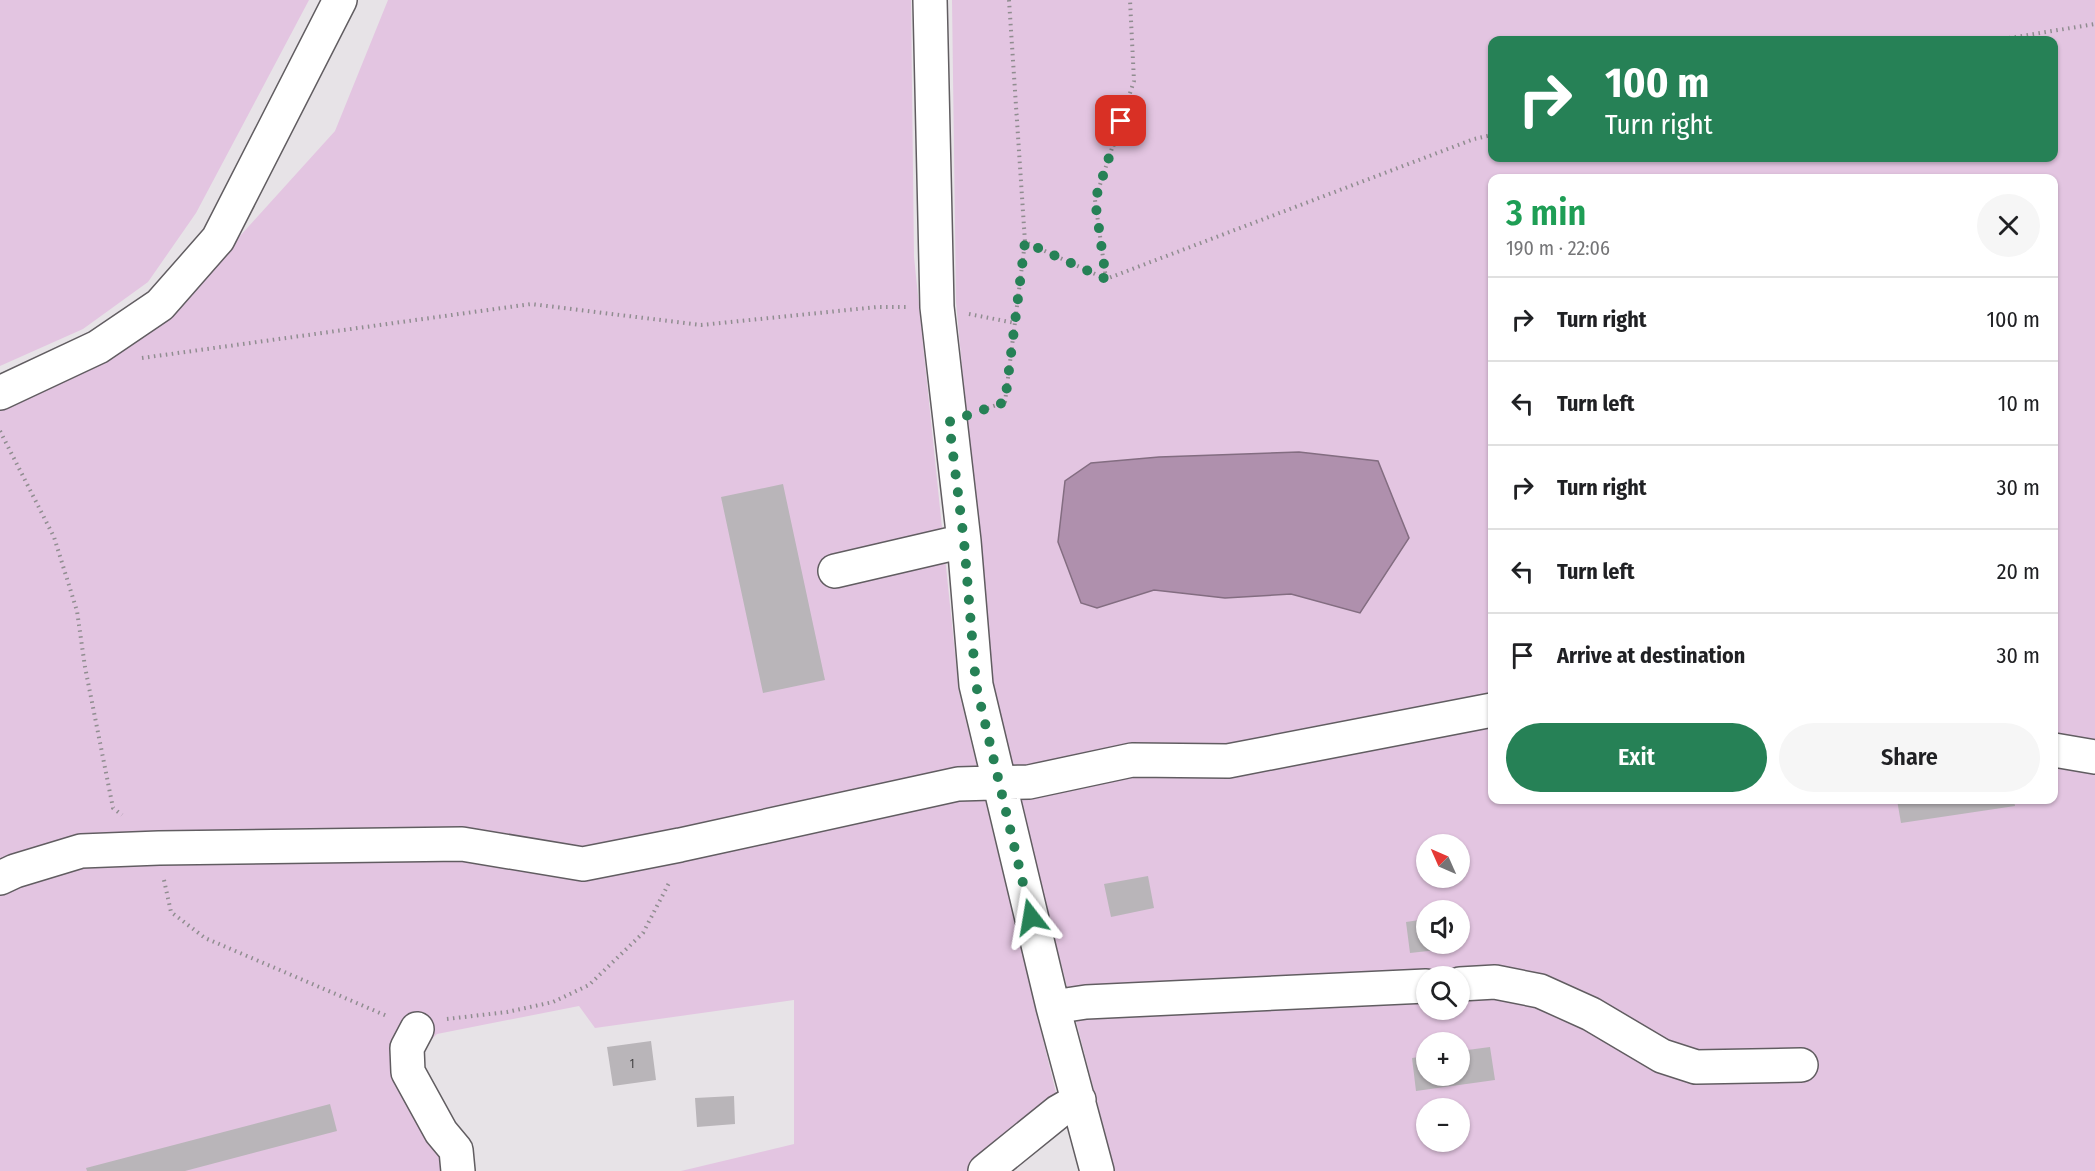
<!DOCTYPE html>
<html lang="en">
<head>
<meta charset="utf-8">
<style>
  :root { --surface:#fff; --page:#f6f6f6; --text:#202124; --muted:#757577; --line:#e0e0e0; --accent:#268156 }
  body { margin:0; font-family:"Fira Sans Condensed",sans-serif; background:var(--page); color:var(--text); height:100vh; display:flex; flex-direction:column; font-size:22px; white-space:nowrap }
  * { box-sizing:border-box; margin:0 }
  p { font-size:20px; color:var(--muted) }
  .icon { flex:none; width:33px; height:33px; fill:none; stroke:currentColor; stroke-width:2; stroke-linecap:round; stroke-linejoin:round }
  .map { position:relative; flex:1; overflow:hidden }
  .drawer { position:absolute; left:1488px; top:174px; width:570px; height:630px; display:flex; flex-direction:column; background:var(--surface); border-radius:12px; box-shadow:0 2px 4px #0004 }
  .drawer>* { flex:none }
  .banner { position:absolute; left:1488px; top:36px; width:570px; height:126px; border-radius:12px; box-shadow:0 2px 4px #0004; background:#268156; color:#fff; overflow:hidden }
  .needle { width:39px; rotate:315deg }
  .tools { position:absolute; left:1416px; top:834px; display:grid; gap:12px }
  .tools a { display:grid; place-items:center; width:54px; height:54px; border-radius:50%; background:var(--surface); box-shadow:0 2px 4px #0004; font-size:30px }
  .pin { position:absolute; display:grid; place-items:center; width:51px; height:51px; color:#fff; margin:-26px; border-radius:12px; box-shadow:0 3px 9px #0006 }
  .me { position:absolute; width:66px; margin:-33px; rotate:346deg; stroke-linejoin:round; filter:drop-shadow(0 0 4px #0008) }
  .turn { display:flex; align-items:center; gap:21px; height:126px; padding:0 18px; font-size:27px }
  .turn .icon { width:78px; height:78px; stroke-width:2.5 }
  .turn b { display:block; font-size:42px; line-height:51px }
  .round { display:grid; place-items:center; flex:none; width:63px; height:63px; border-radius:32px; background:var(--page) }
  .headline { display:flex; align-items:center; justify-content:space-between; height:102px; padding:0 18px }
  h1 { font-size:36px; font-weight:600; line-height:45px; color:#1e9e55 }
  .primary-button { display:flex; gap:12px; margin-top:auto; padding:12px 18px }
  .primary-button a { flex:1; height:69px; border-radius:36px; background:var(--accent); color:#fff; font-size:24px; font-weight:600; line-height:69px; text-align:center }
  .primary-button a+a { background:var(--page); color:var(--text) }
  ul { padding:0; list-style:none }
  li { display:flex; align-items:center; gap:18px; height:84px; padding:0 18px; border-top:2px solid var(--line) }
  li div { flex:1 }
  li b { display:block; font-size:22px }
  li em { font-style:normal }
  .map>svg:first-child { display:block }
  .green { fill:#e3c5e1; fill-rule:evenodd }
  .water { fill:#af90ad; stroke:#836d81; stroke-width:1.5 }
  .building { fill:#b9b5b9 }
  .lines { fill:none; stroke-linecap:round; stroke-linejoin:round }
  .minor-casing { stroke:#615d61; stroke-width:36 }
  .path { stroke:#908d90; stroke-width:4; stroke-dasharray:1.5 4.5; stroke-linecap:butt }
  .minor { stroke:#fff; stroke-width:33 }
  .route { stroke:#268156; stroke-width:10; stroke-dasharray:0 18 }
  .labels { text-anchor:middle; dominant-baseline:central; stroke-width:5; stroke-linejoin:round; paint-order:stroke }
  .number-label { font-size:12px; fill:#424142 }
</style>
</head>
<body>
<div class="map">
<svg width="2095" height="1171" viewBox="0 0 2095 1171">
  <rect width="100%" height="100%" fill="#e7e3e7"/>
  <path class="green" d="M 0,0 L 309,0 L 196,213 L 148,282 L 83,329 L 0,366 Z
    M 388,0 L 911,0 L 914,257 L 959,692 L 1064,1126 L 1009,1171 L 681,1171 L 794,1144 L 794,1000 L 595,1028 L 579,1006 L 437,1034 L 423,1047 L 419,1071 L 468,1171 L 0,1171 L 0,405 L 173,310 L 335,131 Z
    M 952,0 L 2095,0 L 2095,1171 L 1115,1171 L 1009,764 L 991,681 L 956,302 ZM 1492,40 L 2054,40 L 2054,158 L 1492,158 ZM 1492,178 L 2054,178 L 2054,800 L 1492,800 ZM 1426,844 L 1460,844 L 1460,878 L 1426,878 ZM 1426,910 L 1460,910 L 1460,944 L 1426,944 ZM 1426,976 L 1460,976 L 1460,1010 L 1426,1010 ZM 1426,1042 L 1460,1042 L 1460,1076 L 1426,1076 ZM 1426,1108 L 1460,1108 L 1460,1142 L 1426,1142 Z"/>
  <path class="water" d="M 1299,452 L 1378,461 L 1409,538 L 1360,613 L 1291,594 L 1225,598 L 1154,590 L 1097,608 L 1081,603 L 1058,542 L 1065,481 L 1091,463 L 1159,457 Z"/>
  <path class="building" d="M 783,484 L 825,680 L 763,693 L 721,497 Z
    M 1897,800 L 2014,800 L 2015,806 L 1901,823 Z
    M 1148,876 L 1154,908 L 1111,917 L 1104,884 Z
    M 1426,919 L 1426,944 L 1455,944 L 1455,948 L 1410,953 L 1406,922 Z
    M 651,1041 L 656,1080 L 613,1086 L 607,1047 Z
    M 1490,1047 L 1495,1080 L 1416,1091 L 1412,1058 L 1426,1056 L 1426,1076 L 1460,1076 L 1460,1051 Z
    M 734,1096 L 735,1124 L 697,1127 L 695,1098 Z
    M 330,1104 L 337,1131 L 185,1171 L 87,1171 L 86,1168 Z"/>
  <g class="lines">
    <g class="minor-casing">
      <path id="minor" d="M 930,0 L 937,307 L 964,541 L 976,685 L 1053,1007 L 1097,1171
        M 0,393 L 98,347 L 160,305 L 218,239 L 340,0
        M 835,571 L 964,541
        M 2054,750 L 2095,757
        M 0,878 L 15,871 L 81,851 L 159,848 L 462,844 L 583,864 L 680,845 L 958,784 L 1029,782 L 1132,760 L 1228,761 L 1492,710
        M 1460,984 L 1495,982 L 1540,991 L 1591,1014 L 1662,1056 L 1696,1067 L 1801,1065
        M 1053,1007 L 1086,1002 L 1426,986
        M 417,1029 L 407,1048 L 408,1072 L 441,1132 L 456,1150 L 458,1171
        M 985,1171 L 1058,1112 L 1079,1100"/>
    </g>
    <path class="path" d="M 1009,0 L 1025,242 L 1106,279 L 1474,139 L 1492,135
      M 1997,40 L 2095,24
      M 1106,279 L 1095,200 L 1134,81 L 1130,0
      M 969,314 L 1015,323
      M 142,358 L 531,304 L 701,325 L 877,307 L 906,307
      M 982,410 L 1005,402 L 1025,242
      M 0,431 L 54,537 L 77,611 L 85,667 L 113,808 L 122,815
      M 164,880 L 171,912 L 205,938 L 387,1016
      M 447,1019 L 507,1012 L 553,1002 L 589,985 L 643,933 L 670,881"/>
    <use href="#minor" class="minor"/>
  </g>
  <g class="lines">
    <path class="route" d="M 1031,917 L 976,685 L 964,541 L 949,422 L 1005,402 L 1025,242 L 1106,279 L 1095,200 L 1121,121"/>
  </g>
  <g class="labels">
    <g class="number-label">
      <text x="632" y="1064">1</text>
    </g>
  </g>
</svg>
<div class="tools">
<a><svg class="needle" viewBox="-14 -14 28 28"><path d="M0-13l5 13h-10z" fill="#e53935"/><path d="M0 13l5-13h-10z" fill="#757577"/></svg></a>
<a><svg class="icon" aria-label="sound" viewBox="0 0 24 24"><path d="M4 9h4l5-4v14l-5-4H4zM17 9q2 3 0 6"/></svg></a>
<a><svg class="icon" aria-label="search" viewBox="0 0 24 24"><circle cx="10" cy="10" r="6"/><path d="M15 15l6 6"/></svg></a>
<a>+</a>
<a>−</a>
</div>
<div class="pin" style="left:1121px;top:121px;background:#d93025"><svg class="icon" aria-label="arrive" viewBox="0 0 24 24"><path d="M6 21V4h12l-3 4 3 4H6"/></svg></div>
<svg class="me" style="left:1031px;top:917px" viewBox="-20 -20 40 40"><path d="M0-17L14 15 0 8-14 15z" fill="#268156" stroke="#fff" stroke-width="4"/></svg>
<div class="banner">
<div class="turn"><svg class="icon" aria-label="right" viewBox="0 0 24 24"><path d="M7 20v-9h11M14 6l5 5-5 5"/></svg><div><b>100 m</b>Turn right</div></div>
</div>
<section class="drawer">
<div class="headline"><div><h1>3 min</h1><p>190 m · 22:06</p></div><a class="round"><svg class="icon" aria-label="close" viewBox="0 0 24 24"><path d="M6 6l12 12M18 6L6 18"/></svg></a></div>
<ul>
<li><svg class="icon" aria-label="right" viewBox="0 0 24 24"><path d="M7 20v-9h11M14 6l5 5-5 5"/></svg><div><b>Turn right</b></div><em>100 m</em></li>
<li><svg class="icon" aria-label="left" viewBox="0 0 24 24"><path d="M17 20v-9H6M10 6l-5 5 5 5"/></svg><div><b>Turn left</b></div><em>10 m</em></li>
<li><svg class="icon" aria-label="right" viewBox="0 0 24 24"><path d="M7 20v-9h11M14 6l5 5-5 5"/></svg><div><b>Turn right</b></div><em>30 m</em></li>
<li><svg class="icon" aria-label="left" viewBox="0 0 24 24"><path d="M17 20v-9H6M10 6l-5 5 5 5"/></svg><div><b>Turn left</b></div><em>20 m</em></li>
<li><svg class="icon" aria-label="arrive" viewBox="0 0 24 24"><path d="M6 21V4h12l-3 4 3 4H6"/></svg><div><b>Arrive at destination</b></div><em>30 m</em></li>
</ul>
<div class="primary-button"><a>Exit</a><a>Share</a></div>
</section>
</div>
</body>
</html>
